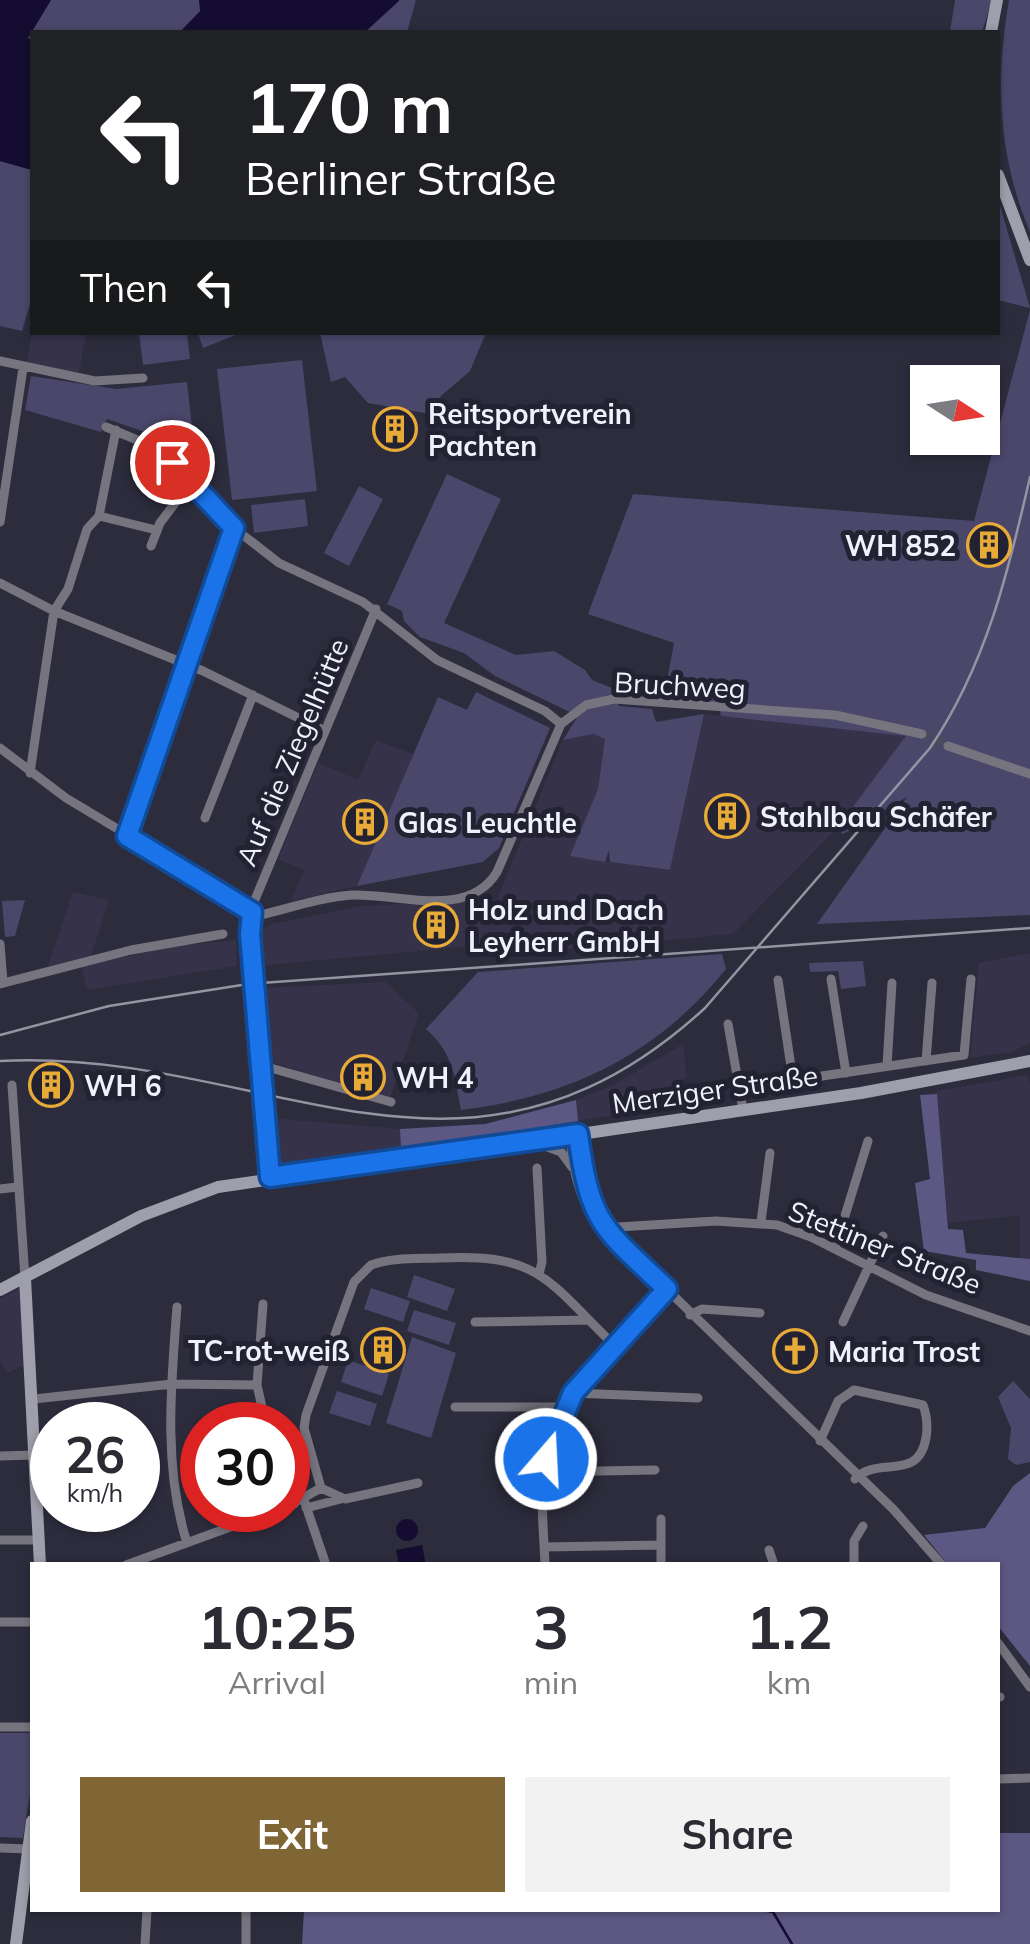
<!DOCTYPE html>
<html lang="en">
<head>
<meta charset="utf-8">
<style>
  :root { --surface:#fff; --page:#f2f2f3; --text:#2b2b33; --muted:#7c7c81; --accent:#806535 }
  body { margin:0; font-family:Mulish,sans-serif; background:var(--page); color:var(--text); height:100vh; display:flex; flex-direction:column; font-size:38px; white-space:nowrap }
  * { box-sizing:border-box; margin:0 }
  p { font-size:32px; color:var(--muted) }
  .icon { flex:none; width:55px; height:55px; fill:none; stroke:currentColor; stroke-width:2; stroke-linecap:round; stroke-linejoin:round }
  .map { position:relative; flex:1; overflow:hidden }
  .drawer { position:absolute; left:30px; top:1562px; width:970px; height:350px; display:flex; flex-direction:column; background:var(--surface); border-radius:0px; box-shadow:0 2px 8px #0004 }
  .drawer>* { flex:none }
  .banner { position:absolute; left:30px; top:30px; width:970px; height:305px; border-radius:0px; box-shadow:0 2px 8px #0004; background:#202124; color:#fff; overflow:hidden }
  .needle { width:65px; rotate:102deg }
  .tools { position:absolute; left:910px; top:365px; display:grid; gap:20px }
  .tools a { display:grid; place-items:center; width:90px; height:90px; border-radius:0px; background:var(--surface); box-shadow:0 2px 8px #0004; font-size:50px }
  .speed { position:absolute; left:30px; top:1402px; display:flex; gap:20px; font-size:50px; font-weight:700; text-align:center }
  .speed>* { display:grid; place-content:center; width:130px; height:130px; border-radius:50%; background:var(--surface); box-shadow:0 2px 8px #0004; line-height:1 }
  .speed small { font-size:25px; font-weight:400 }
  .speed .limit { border:15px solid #d22; background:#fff; color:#111 }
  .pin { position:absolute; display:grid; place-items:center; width:85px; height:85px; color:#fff; margin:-42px; border:5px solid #fff; border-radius:50%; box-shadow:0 2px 10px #0007 }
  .me { position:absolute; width:110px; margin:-55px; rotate:19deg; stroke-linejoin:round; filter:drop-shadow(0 0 8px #0008) }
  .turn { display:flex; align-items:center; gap:35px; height:210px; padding:0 50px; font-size:45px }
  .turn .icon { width:130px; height:130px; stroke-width:2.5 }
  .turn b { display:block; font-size:70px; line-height:85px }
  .then { display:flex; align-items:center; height:95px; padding:0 50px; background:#0003; gap:20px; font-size:38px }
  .eta { display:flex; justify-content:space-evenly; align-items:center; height:170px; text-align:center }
  .eta b { font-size:60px; font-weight:700; line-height:70px }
  .primary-button { display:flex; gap:20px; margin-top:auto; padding:20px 50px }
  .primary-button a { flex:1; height:115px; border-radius:0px; background:var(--accent); color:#fff; font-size:40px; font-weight:700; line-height:115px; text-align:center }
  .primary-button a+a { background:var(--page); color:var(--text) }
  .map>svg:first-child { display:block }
  .built { fill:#35324a }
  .green { fill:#4a476b }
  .forest { fill:#5c5883 }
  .water { fill:#150d31 }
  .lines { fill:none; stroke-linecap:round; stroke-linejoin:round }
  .stream { stroke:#150d31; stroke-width:2.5 }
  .street-tunnel { stroke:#4a4a5a; stroke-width:9; stroke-dasharray:9 4.5; stroke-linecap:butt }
  .street { stroke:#76757f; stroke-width:9 }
  .secondary { stroke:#9e9eac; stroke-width:12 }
  .rail { stroke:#9494a2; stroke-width:2.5 }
  .street-bridge { stroke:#76757f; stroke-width:9 }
  .route-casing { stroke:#114b97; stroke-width:25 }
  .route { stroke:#1a73e8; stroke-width:18 }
  .labels { text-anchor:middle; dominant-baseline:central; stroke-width:10; stroke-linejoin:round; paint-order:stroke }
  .poi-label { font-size:28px; font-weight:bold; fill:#f1f1fd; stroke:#232233; text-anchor:start }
  .street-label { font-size:28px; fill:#f1f1fd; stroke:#232233 }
</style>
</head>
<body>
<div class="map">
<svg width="1030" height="1944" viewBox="0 0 1030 1944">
  <rect width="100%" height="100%" fill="#2d2c3d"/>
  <path class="built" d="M 32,332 L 86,333 L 79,373 L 27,363 Z
    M 704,714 L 907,736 L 837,828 L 733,934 L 502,955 L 495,944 L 257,966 L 260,931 L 272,924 L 362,906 L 497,899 L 563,740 L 594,734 L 605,739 L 606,745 L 598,789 L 570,856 L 670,871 Z
    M 376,740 L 414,754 L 357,886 L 291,901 L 304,870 L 278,859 L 318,763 L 358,780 Z
    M 73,892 L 109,900 L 91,956 L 48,966 Z
    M 236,940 L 237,966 L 87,990 L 81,966 L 170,947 Z
    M 1030,953 L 1030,1043 L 1012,1052 L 970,1058 L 979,963 Z
    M 385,982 L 419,1013 L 390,1098 L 267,1061 L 262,988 Z
    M 683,1044 L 687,1078 L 681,1080 L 683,1096 L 629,1103 L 627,1113 L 578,1121 L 576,1100 L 615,1084 Z
    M 1028,1075 L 1030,1085 L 1030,1259 L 1020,1258 L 1020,1215 L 948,1223 L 936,1091 Z
    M 270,1118 L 400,1129 L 401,1152 L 284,1167 L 274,1155 Z
    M 19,1289 L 28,1364 L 7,1373 L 0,1361 L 0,1299 Z"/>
  <path class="green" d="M 51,0 L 199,0 L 201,11 L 180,32 L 32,32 L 32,41 L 28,38 Z
    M 399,0 L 416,0 L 407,32 L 365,32 Z
    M 955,0 L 992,0 L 982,32 L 950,32 Z
    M 1030,0 L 1030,232 C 998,156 995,81 1009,0 Z
    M 0,161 L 32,170 L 32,297 L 22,331 L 0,326 Z
    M 998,199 L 1030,308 L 998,300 Z
    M 1030,310 L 1030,915 L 817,924 L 907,797 L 843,834 L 837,828 L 906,736 L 721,716 L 718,703 L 664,697 L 674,643 L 588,614 L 633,494 L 974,521 Z
    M 243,332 L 203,348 L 198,333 L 198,332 Z
    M 139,333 L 187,333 L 190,359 L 143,365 Z
    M 320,333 L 320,332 L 486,333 L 470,371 L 441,396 L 430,414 L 368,403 L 345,377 L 331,382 Z
    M 302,360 L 317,491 L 232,500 L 217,369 Z
    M 31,376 L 116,389 L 187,382 L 192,427 L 145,432 L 107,419 L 101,432 L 25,410 Z
    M 447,474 L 501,499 L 444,623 L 516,655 L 554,651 L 585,670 L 592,680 L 612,688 L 619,706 L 652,709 L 656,722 L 704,714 L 670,870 L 610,862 L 609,850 L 605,862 L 570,856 L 598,789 L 605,739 L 594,734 L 563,740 L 578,716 L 495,676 L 464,653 L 420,637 L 404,621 L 402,611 L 387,604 Z
    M 359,486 L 383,499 L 349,566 L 324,553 Z
    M 305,499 L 308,526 L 254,533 L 251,505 Z
    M 476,692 L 550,728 L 499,848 L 483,862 L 357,886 L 438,697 L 467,710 Z
    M 25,900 L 15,936 L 5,937 L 2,901 Z
    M 722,954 L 726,969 C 657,1055 569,1097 461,1110 C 455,1076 453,1053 426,1029 L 478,972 Z
    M 863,961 L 866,986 L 841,989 L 838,971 L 810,972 L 809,963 Z
    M 414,1275 L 455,1289 L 447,1311 L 407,1297 Z
    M 371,1288 L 410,1301 L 403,1322 L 364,1309 Z
    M 414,1310 L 456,1323 L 449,1345 L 407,1331 Z
    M 412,1337 L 456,1353 L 431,1438 L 386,1423 Z
    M 348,1360 L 389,1374 L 382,1396 L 341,1382 Z
    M 1013,1381 L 1030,1399 L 1030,1462 L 1016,1465 L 1008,1459 L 1011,1428 L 998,1397 Z
    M 337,1391 L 377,1404 L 370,1426 L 329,1413 Z
    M 0,1733 L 32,1733 L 32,1781 L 23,1838 L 0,1837 Z"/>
  <path class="forest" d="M 937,1094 L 948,1229 L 963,1230 L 966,1253 L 1030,1259 L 1030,1281 L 976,1270 L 976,1260 L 924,1251 L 915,1183 L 930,1179 L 920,1095 Z
    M 576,1100 L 578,1121 L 401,1150 L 400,1129 L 485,1124 Z
    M 1030,1473 L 1030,1666 L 998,1626 L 998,1565 L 948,1565 L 924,1535 L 985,1528 L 1013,1486 Z
    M 998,1833 L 1030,1833 L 1030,1944 L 302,1944 L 304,1910 L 998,1910 Z"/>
  <path class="water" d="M 0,0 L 51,0 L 28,38 L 32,41 L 32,170 L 0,161 Z
    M 199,0 L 399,0 L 399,1 L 365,32 L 180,32 L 200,11 Z
    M396 1530a11 11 0 1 1 22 0a11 11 0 1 1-22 0Z
    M 422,1545 L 426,1565 L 399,1565 L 396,1550 Z"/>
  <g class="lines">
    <path class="stream" d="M 762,1910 L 773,1912 L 792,1944"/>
    <path class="street-tunnel" d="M 922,734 L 948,746"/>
    <path class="street" d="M 0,361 L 95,381 L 143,378
      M 106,427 L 154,447 L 234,528 L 279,563 L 363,602 L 437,660 L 545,711 L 561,724
      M 99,516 L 156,530
      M 0,522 L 23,368
      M 151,546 L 160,523 L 191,482
      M 0,583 L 54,611 L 203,671 L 325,731
      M 948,746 L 1030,774
      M 0,748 L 66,798 L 261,915 C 290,908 322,897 352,895 C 398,893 468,920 497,872 L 561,724 L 586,705 L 614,699 L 835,715 L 922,734
      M 30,773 L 54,611 L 68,589 L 87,529 L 99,516 L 116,430
      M 205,818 L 253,695
      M 127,836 L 234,528
      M 0,944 L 3,982
      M 251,952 L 254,902 L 376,609
      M 831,979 L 846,1073
      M 778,980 L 793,1080
      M 0,984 L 131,950 L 223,934
      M 255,992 L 261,1083
      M 728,1024 L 743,1110
      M 926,1061 L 932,983
      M 260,1065 L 391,1102
      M 887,1066 L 892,983
      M 12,1085 L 25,1278
      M 741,1088 L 964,1055 L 971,979
      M 263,1105 L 270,1177
      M 578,1134 L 585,1191 L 606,1230 L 894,1510 L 942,1565
      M 570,1135 C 573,1189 589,1223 628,1260
      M 537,1143 L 561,1152 L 572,1167
      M 537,1168 L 542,1262 L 539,1274
      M 0,1189 L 17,1187
      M 761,1222 L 770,1153
      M 602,1232 L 618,1227 L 716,1221 L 777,1225 L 811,1237 L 926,1295 L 1030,1331
      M 835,1248 L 868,1141
      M 263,1304 L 257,1385 L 266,1425
      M 177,1307 C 171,1385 163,1467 187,1543
      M 690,1315 L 702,1309 L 760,1313
      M 475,1322 L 589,1320
      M 843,1322 L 883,1236
      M 573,1393 L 698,1398
      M 34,1399 L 172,1384 L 257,1385
      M 455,1407 L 565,1407
      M 820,1441 L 838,1401 L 854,1390 L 923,1405 C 927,1416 928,1426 926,1438 C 918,1483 878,1455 855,1479
      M 0,1456 L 35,1455
      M 544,1472 L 655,1470
      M 288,1486 L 294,1504
      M 321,1488 L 304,1428 L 306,1415 L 354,1282 L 371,1265 C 393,1257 418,1259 441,1258 C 540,1253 548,1281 614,1345
      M 321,1488 L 345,1499 L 418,1483
      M 304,1500 L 326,1565
      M 288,1506 L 321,1488
      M 306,1508 L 341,1499
      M 0,1540 L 39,1540
      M 544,1547 L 661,1545
      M 769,1550 L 774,1565
      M 126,1565 L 277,1510
      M 545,1565 C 544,1535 540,1502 544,1472 C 554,1393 616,1343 667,1289
      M 661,1565 L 661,1519
      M 854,1565 L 854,1541 L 863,1526
      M 0,1622 L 32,1622
      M 998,1643 L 1030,1687
      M 998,1697 L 1000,1697
      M 0,1727 L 32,1727
      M 998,1779 L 1030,1778
      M 0,1848 L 30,1849
      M 145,1944 L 147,1910
      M 246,1944 L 246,1910"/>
    <path class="secondary" d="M 991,32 L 997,0
      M 998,175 L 1030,260
      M 25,1278 L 40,1565
      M 0,1290 L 141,1216 L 218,1187 L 861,1093 L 1030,1061
      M 16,1944 L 32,1821"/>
    <path class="rail" d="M 0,1035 L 109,1006 L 248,984 L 1030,928
      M 0,1061 C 265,1047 463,1230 705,1008 L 930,748 C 986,665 1008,573 1030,477"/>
    <path class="street-bridge" d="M 251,952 L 255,992
      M 261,1083 L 263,1105"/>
  </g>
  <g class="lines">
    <g class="route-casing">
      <path id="route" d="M 172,462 L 234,528 L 127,836 L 252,912 L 250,934 L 270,1177 L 578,1134 C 590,1225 603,1228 667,1289 L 573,1393 L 546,1459"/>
    </g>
    <use href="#route" class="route"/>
  </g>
  <defs>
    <g id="building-ring" transform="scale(2.25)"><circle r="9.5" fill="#232233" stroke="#e9ab38" stroke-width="1.5"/><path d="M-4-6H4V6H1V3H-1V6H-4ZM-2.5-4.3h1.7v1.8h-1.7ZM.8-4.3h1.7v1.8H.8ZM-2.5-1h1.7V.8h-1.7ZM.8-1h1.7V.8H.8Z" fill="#e9ab38"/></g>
    <g id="church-ring" transform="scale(2.25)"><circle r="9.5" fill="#232233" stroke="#e9ab38" stroke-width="1.5"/><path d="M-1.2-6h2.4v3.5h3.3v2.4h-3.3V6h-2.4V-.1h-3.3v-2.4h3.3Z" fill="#e9ab38"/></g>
  </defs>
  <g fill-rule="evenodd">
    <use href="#building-ring" x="395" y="429"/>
    <use href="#building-ring" x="989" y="545"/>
    <use href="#building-ring" x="727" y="816"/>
    <use href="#building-ring" x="365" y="822"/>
    <use href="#building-ring" x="436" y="925"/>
    <use href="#building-ring" x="363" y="1077"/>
    <use href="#building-ring" x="51" y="1085"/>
    <use href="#building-ring" x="383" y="1350"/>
    <use href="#church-ring" x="795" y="1351"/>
  </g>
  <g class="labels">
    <g class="poi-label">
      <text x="428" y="413">Reitsportverein<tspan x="428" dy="32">Pachten</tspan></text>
      <text x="956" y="545" text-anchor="end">WH 852</text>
      <text x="760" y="816">Stahlbau Schäfer</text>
      <text x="398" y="822">Glas Leuchtle</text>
      <text x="468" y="909">Holz und Dach<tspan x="468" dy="32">Leyherr GmbH</tspan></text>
      <text x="396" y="1077">WH 4</text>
      <text x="84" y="1085">WH 6</text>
      <text x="350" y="1350" text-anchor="end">TC-rot-weiß</text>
      <text x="828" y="1351">Maria Trost</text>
    </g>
    <g class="street-label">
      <text transform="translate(680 685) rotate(3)">Bruchweg</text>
      <text transform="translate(292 752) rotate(-67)">Auf die Ziegelhütte</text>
      <text transform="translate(715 1089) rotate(-8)">Merziger Straße</text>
      <text transform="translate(885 1247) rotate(22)">Stettiner Straße</text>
    </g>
  </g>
</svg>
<div class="tools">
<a><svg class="needle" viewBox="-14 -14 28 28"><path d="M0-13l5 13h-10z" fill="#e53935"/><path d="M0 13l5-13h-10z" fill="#7c7c81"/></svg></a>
</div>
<div class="speed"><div>26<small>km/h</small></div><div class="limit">30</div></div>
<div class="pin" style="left:172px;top:462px;background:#d93025"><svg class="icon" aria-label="arrive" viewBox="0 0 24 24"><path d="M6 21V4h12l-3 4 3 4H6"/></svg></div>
<svg class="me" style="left:546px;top:1459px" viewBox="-20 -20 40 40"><circle r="17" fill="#1a73e8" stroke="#fff" stroke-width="3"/><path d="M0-11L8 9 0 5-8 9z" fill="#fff"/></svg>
<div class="banner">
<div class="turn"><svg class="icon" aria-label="left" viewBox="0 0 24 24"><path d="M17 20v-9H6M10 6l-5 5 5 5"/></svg><div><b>170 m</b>Berliner Straße</div></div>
<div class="then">Then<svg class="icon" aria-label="left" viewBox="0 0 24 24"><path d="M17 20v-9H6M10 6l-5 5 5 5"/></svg></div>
</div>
<section class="drawer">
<div class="eta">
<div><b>10:25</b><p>Arrival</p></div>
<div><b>3</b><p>min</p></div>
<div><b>1.2</b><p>km</p></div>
</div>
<div class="primary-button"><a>Exit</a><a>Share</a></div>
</section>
</div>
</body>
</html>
